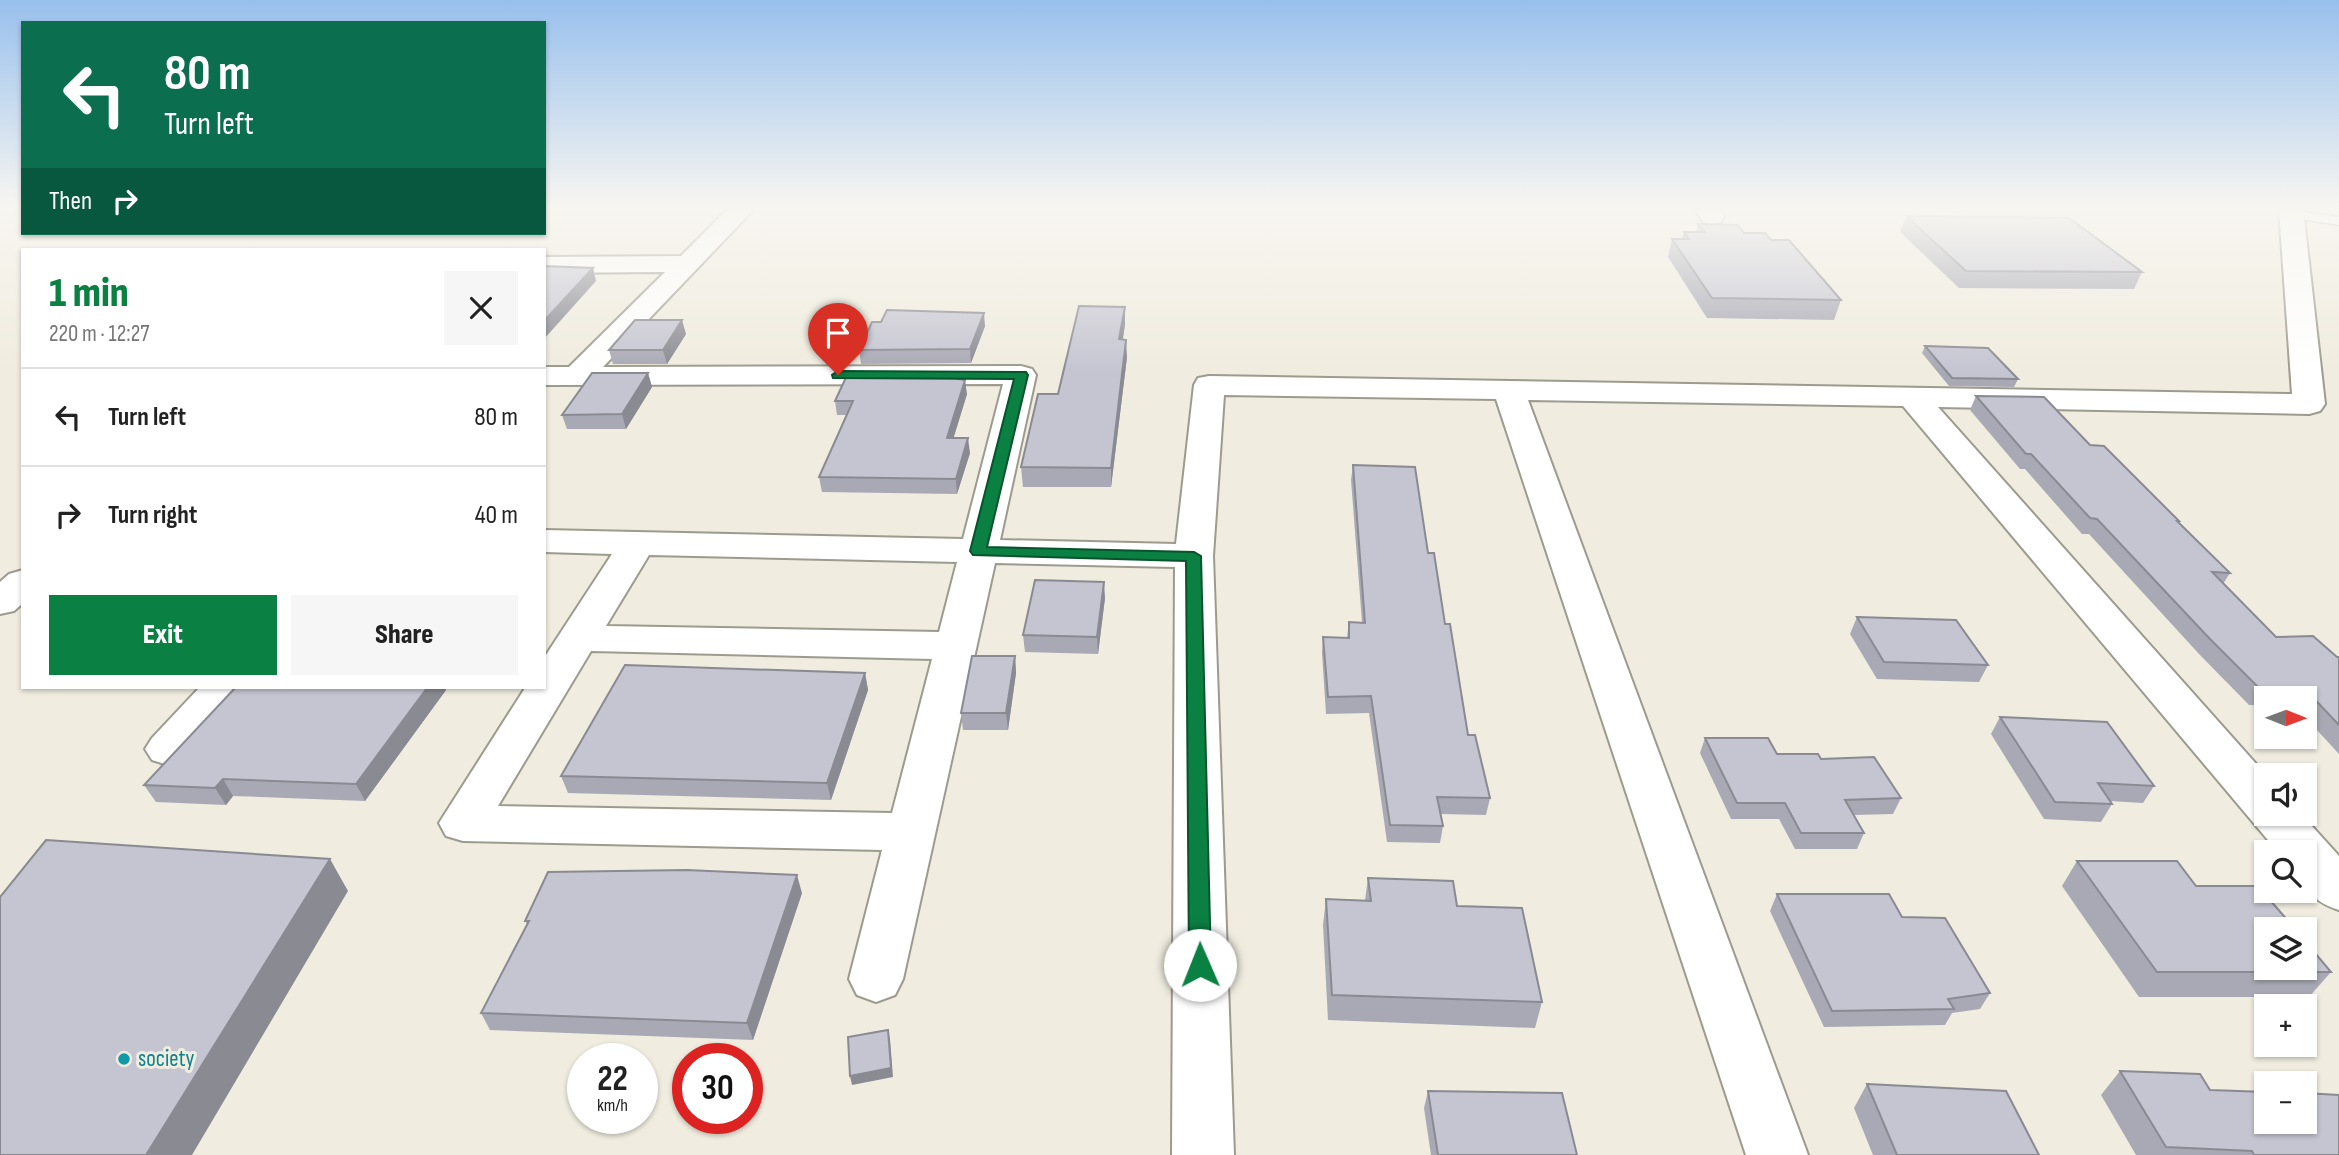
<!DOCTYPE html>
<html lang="en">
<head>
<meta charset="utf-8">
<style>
  :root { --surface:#fff; --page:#f6f6f6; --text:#222; --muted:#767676; --line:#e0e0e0; --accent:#0b8043 }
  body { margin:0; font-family:"Sofia Sans Condensed",sans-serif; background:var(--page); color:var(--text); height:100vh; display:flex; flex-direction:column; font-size:26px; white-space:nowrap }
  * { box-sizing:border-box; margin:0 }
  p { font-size:23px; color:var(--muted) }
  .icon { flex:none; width:38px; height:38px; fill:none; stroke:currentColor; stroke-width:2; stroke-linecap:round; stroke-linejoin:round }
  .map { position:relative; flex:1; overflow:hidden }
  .panel { position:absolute; left:21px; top:248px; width:525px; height:441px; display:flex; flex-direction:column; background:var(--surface); border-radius:0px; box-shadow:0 2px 5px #0004 }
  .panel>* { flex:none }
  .banner { position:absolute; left:21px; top:21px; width:525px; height:214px; border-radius:0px; box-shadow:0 2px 5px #0004; background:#0b6e4f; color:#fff; overflow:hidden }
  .needle { width:46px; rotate:91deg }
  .buttons { position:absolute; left:2254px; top:686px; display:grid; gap:14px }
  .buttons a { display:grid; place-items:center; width:63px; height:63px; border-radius:0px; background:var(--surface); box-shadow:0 2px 5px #0004; font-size:35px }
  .speed { position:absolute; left:567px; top:1043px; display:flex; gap:14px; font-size:35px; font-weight:700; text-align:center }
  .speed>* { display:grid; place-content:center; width:91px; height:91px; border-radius:50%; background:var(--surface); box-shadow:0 2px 5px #0004; line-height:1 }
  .speed small { font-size:18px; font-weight:400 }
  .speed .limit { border:10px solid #d22; background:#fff; color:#111 }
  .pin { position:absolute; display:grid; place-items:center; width:60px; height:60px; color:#fff; margin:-72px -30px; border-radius:50% 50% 50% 0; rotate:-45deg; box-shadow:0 0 7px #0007 }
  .pin .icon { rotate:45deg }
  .me { position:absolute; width:77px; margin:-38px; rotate:359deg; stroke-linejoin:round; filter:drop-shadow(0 0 5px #0008) }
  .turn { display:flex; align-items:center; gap:24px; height:147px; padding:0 28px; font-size:32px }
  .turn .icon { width:91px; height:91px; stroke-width:2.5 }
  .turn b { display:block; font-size:49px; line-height:60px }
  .then { display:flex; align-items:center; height:66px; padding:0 28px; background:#0003; gap:14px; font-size:26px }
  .round { display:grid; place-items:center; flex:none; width:74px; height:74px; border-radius:0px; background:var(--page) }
  .overview { display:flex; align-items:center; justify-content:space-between; height:119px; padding:0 28px }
  h1 { font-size:42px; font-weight:800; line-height:52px; color:var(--accent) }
  .button { display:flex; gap:14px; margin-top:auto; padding:14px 28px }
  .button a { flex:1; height:80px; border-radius:0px; background:var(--accent); color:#fff; font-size:28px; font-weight:800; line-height:80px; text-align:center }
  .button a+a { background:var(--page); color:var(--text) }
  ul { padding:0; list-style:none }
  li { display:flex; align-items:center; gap:21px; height:98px; padding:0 28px; border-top:2px solid var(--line) }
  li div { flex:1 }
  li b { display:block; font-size:26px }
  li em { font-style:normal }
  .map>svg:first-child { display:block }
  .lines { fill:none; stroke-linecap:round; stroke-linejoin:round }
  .lane-casing { stroke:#9d9a8e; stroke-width:3 }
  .street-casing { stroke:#9d9a8e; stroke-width:4 }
  .lane { fill:#fff; fill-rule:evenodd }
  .street { fill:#fff; fill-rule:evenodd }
  .wall { fill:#a9a9b5 }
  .shaded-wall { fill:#8a8a93 }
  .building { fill:#c5c5d2; stroke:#8a8a93; stroke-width:2 }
  .route { fill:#0b8043; stroke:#07532c; stroke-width:2 }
  .culture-dot { fill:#0f9aa8; stroke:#f0ecdf; stroke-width:2.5 }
  .labels { text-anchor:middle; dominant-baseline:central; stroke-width:6; stroke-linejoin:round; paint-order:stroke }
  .near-culture-label { font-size:23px; fill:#0d838f; stroke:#f0ecdf; text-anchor:start }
</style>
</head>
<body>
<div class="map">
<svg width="2339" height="1155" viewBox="0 0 2339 1155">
  <rect width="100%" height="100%" fill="#f0ecdf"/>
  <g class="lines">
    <g class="lane-casing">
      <path id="lane" d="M 2293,210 L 2339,217 L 2339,225 L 2288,217 L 2286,214 Z"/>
    </g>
    <g class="street-casing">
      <path id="street" d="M 728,209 L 754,209 L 603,367 L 1021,366 L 1032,369 L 1036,375 L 1000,540 L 1176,544 L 1194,385 L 1198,378 L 1209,376 L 2292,394 L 2279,209 L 2303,209 L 2325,404 L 2320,411 L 2309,414 L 1938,407 L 2266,775 L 2266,814 L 2301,814 L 2339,856 L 2339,910 C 2305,899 2305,885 2305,852 L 2278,852 L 1903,406 L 1528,400 L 1808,1155 L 1746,1155 L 1496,399 L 1224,395 L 1213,556 L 1234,1155 L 1172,1155 L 1175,567 L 995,563 L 903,979 L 895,995 L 876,1002 L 857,995 L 849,979 L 882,850 L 463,841 L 446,836 L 439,823 L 525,688 L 544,688 L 544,658 L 612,554 L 544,552 L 544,530 L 963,539 L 1003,384 L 544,385 L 544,367 L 569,367 L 665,272 L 544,273 L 544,257 L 681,256 ZM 649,555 L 957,562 L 939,632 L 606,626 ZM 591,651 L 932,659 L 892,813 L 498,806 Z
        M 1695,209 L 1719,209 L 1724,217 L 1721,222 L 1712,224 L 1703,222 Z
        M 23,570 L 23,603 L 14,611 L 0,614 L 0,582 L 9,574 Z
        M 199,688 L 244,688 L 184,760 L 168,765 L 152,760 L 145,749 L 152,738 Z"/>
    </g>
    <use href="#lane" class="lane"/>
    <use href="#street" class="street"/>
  </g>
  <path class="wall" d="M 1906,216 L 2142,272 L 2134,289 L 1959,288 L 1900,232 Z
    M 1698,224 L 1744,233 L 1771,240 L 1841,300 L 1834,320 L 1707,318 L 1668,257 L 1672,239 L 1682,239 L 1684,232 L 1696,232 Z
    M 881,322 L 985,326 L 971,363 L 861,364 L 859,350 Z
    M 1125,324 L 1123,339 L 1127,357 L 1111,487 L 1023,487 L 1021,467 L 1058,394 Z
    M 686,334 L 667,364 L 613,364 L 609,350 Z
    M 1925,346 L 2018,379 L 2014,387 L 1949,386 L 1922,353 Z
    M 961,372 L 962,379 L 967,394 L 953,438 L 970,453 L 957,494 L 822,492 L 819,477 L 846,415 L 837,415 L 835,401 Z
    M 648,373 L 652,387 L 626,429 L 567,429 L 562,415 Z
    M 1976,396 L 2090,445 L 2179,521 L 2178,522 L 2230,573 L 2223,584 L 2276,637 L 2339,657 L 2339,754 L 2305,717 L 2305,698 L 2266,698 L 2266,705 L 2249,705 L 2200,655 L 2089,534 L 2082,534 L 2025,469 L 2020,469 L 1970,410 Z
    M 1353,465 L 1428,553 L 1445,624 L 1468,735 L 1490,798 L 1486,815 L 1441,814 L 1443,826 L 1440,843 L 1387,842 L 1369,713 L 1326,714 L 1322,653 L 1323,637 L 1347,638 L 1349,622 L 1362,622 L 1351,480 Z
    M 1105,598 L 1098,654 L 1025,652 L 1023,635 Z
    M 1857,617 L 1988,665 L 1979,682 L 1877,679 L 1850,634 Z
    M 1015,656 L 1016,673 L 1008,730 L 963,730 L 961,713 Z
    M 865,673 L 868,690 L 831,800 L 568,793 L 561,776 Z
    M 235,688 L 445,688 L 446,690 L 365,801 L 233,796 L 226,805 L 156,802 L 144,785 Z
    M 2000,717 L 2154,786 L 2143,803 L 2110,801 L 2112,804 L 2101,822 L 2044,819 L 1991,734 Z
    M 1705,738 L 1777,754 L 1821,759 L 1901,798 L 1893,814 L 1854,815 L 1864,833 L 1857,849 L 1795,849 L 1779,819 L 1731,819 L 1700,753 Z
    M 2077,861 L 2196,886 L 2331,972 L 2309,997 L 2139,997 L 2062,886 Z
    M 1368,878 L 1457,906 L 1542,1002 L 1535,1028 L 1328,1020 L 1323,925 L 1326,899 L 1365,900 Z
    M 802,893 L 753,1040 L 490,1030 L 481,1013 L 527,924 L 525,921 Z
    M 1777,894 L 1902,917 L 1990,993 L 1980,1009 L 1952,1013 L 1945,1025 L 1824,1027 L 1770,911 Z
    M 2120,1071 L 2210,1090 L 2339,1155 L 2136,1155 L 2101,1095 Z
    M 1867,1084 L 2039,1155 L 1873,1155 L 1854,1108 Z
    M 1428,1091 L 1577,1155 L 1431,1155 L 1424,1108 Z"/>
  <path class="shaded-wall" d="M 593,268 L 596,281 L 544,339 L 544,321 Z
    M 1125,307 L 1125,324 L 1120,357 L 1119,339 Z
    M 984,313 L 985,326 L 971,363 L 970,349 Z
    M 682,320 L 686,334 L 667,364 L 663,350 Z
    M 1126,340 L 1127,357 L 1111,487 L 1111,468 Z
    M 648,373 L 652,387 L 626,429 L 622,414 Z
    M 965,380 L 967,394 L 949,453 L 947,438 Z
    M 968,438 L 970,453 L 957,494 L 956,479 Z
    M 1104,582 L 1105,598 L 1098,654 L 1097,637 Z
    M 1015,656 L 1016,673 L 1008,730 L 1006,713 Z
    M 865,673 L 868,690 L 831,800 L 827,783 Z
    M 427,688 L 445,688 L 446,690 L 365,801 L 356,784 Z
    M 223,779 L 233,796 L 226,805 L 215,788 Z
    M 330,859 L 348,891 L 192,1155 L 146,1155 Z
    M 797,875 L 802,893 L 753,1040 L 747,1023 Z
    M 888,1030 L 890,1039 L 893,1077 L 852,1085 L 850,1076 Z"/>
  <path class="building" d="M 1906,216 L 2069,218 L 2142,272 L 1966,271 Z
    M 1698,224 L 1738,225 L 1744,233 L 1765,233 L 1771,240 L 1789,240 L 1841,300 L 1712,298 L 1672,239 L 1689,239 L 1684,232 L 1705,232 Z
    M 544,266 L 593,268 L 544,321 Z
    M 1079,306 L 1125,307 L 1119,339 L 1126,340 L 1111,468 L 1021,467 L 1038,394 L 1058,394 Z
    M 887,310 L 984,313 L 970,349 L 859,350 L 872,322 L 881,322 Z
    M 635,320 L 682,320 L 663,350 L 609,350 Z
    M 1925,346 L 1988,348 L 2018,379 L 1952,378 Z
    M 961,372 L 958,379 L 965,380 L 947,438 L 968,438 L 956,479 L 819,477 L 853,401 L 835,401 L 848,373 Z
    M 592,373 L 648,373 L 622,414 L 562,415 Z
    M 1976,396 L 2044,397 L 2090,445 L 2104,446 L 2179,521 L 2177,521 L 2230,573 L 2212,572 L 2276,637 L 2313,636 L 2337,657 L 2339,657 L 2339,725 L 2304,688 L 2260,689 L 2210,639 L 2097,519 L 2090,518 L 2031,454 L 2026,454 Z
    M 1353,465 L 1415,467 L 1428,553 L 1434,553 L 1445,624 L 1450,624 L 1468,735 L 1475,735 L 1490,798 L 1437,797 L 1443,826 L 1390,825 L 1371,696 L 1328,697 L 1323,637 L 1349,638 L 1349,622 L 1365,623 Z
    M 1035,580 L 1104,582 L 1097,637 L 1023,635 Z
    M 1857,617 L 1956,620 L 1988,665 L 1884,662 Z
    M 972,656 L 1015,656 L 1006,713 L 961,713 Z
    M 625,665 L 865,673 L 827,783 L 561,776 Z
    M 235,688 L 427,688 L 356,784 L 223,779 L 215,788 L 144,785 Z
    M 2000,717 L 2107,722 L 2154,786 L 2098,783 L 2112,804 L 2055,802 Z
    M 1705,738 L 1768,738 L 1777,754 L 1818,754 L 1821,759 L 1874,757 L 1901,798 L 1845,800 L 1864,833 L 1801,833 L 1785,803 L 1737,803 Z
    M 46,840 L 330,859 L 146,1155 L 0,1155 L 0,897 Z
    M 2077,861 L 2177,861 L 2196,886 L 2258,886 L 2295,929 L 2266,929 L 2266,968 L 2305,968 L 2305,941 L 2331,972 L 2157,972 Z
    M 687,870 L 797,875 L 747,1023 L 481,1013 L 529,921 L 525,921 L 548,872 Z
    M 1368,878 L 1453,881 L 1457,906 L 1522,908 L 1542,1002 L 1332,995 L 1326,899 L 1371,901 Z
    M 1777,894 L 1889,894 L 1902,917 L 1945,918 L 1990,993 L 1948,999 L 1954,1009 L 1832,1011 Z
    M 888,1030 L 891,1068 L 850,1076 L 848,1037 Z
    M 2120,1071 L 2200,1074 L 2210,1090 L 2266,1092 L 2266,1122 L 2305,1122 L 2305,1093 L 2339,1095 L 2339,1155 L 2254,1155 L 2252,1151 L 2166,1147 Z
    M 1867,1084 L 2006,1091 L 2039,1155 L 1897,1155 Z
    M 1428,1091 L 1562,1093 L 1577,1155 L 1438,1155 Z"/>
  <linearGradient id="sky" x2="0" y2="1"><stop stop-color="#98c0ed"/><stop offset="0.56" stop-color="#f8f6f1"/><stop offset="1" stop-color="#f8f6f1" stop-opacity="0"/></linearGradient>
  <rect width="2339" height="371" fill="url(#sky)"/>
  <path class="route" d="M 838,371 L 1026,372 L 1028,375 L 987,547 L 1194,552 L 1201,556 L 1211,965 L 1208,971 L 1200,974 L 1192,971 L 1189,965 L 1186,561 L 973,555 L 970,551 L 1014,379 L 833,378 L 832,375 Z"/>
  <circle class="culture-dot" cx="124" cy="1059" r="7"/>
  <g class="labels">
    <g class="near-culture-label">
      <text x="138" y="1059">society</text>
    </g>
  </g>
</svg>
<div class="buttons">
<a><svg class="needle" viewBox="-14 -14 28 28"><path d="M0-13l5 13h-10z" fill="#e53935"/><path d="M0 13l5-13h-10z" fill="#767676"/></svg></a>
<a><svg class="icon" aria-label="sound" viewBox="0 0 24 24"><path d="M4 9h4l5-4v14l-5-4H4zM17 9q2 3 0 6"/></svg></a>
<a><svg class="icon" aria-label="search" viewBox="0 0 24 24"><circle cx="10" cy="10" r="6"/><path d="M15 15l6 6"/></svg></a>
<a><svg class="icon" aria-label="layers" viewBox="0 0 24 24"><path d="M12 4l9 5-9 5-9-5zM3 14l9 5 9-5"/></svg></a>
<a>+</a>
<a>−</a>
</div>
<div class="speed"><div>22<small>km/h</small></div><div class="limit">30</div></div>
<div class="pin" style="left:838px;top:375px;background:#d93025"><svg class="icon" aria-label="arrive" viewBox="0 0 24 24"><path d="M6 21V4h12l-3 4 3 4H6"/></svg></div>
<svg class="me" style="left:1200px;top:965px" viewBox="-20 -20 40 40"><circle r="19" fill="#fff"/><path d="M0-13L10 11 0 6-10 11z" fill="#0b8043"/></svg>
<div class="banner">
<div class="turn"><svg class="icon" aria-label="left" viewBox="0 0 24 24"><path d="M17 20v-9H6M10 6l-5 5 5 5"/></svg><div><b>80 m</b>Turn left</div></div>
<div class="then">Then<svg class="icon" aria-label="right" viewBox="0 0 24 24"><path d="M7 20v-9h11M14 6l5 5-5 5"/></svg></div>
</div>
<section class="panel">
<div class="overview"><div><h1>1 min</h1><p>220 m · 12:27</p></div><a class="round"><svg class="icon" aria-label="close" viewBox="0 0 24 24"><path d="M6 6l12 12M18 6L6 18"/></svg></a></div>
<ul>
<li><svg class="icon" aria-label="left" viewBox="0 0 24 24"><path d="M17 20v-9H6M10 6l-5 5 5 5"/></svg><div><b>Turn left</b></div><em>80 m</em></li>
<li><svg class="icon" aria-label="right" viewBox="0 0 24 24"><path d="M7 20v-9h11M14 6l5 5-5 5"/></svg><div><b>Turn right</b></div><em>40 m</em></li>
</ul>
<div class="button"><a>Exit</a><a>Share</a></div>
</section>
</div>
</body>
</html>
